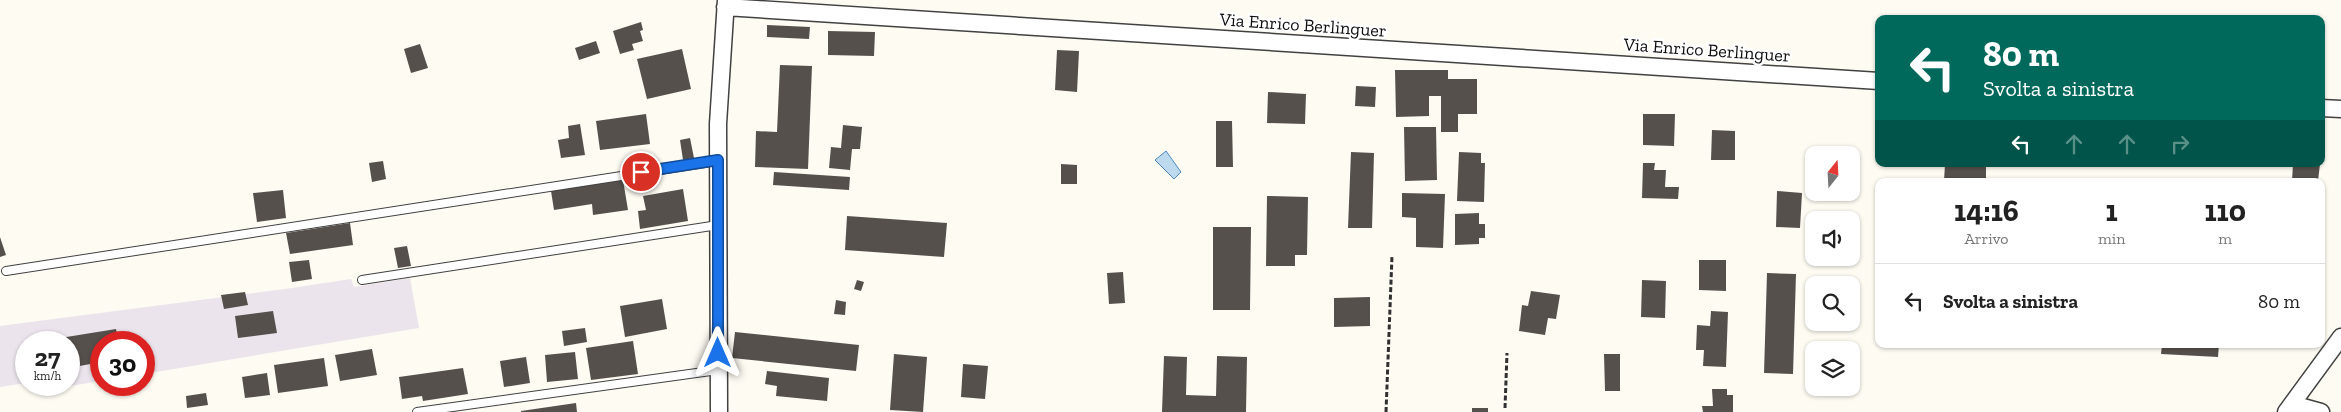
<!DOCTYPE html>
<html lang="it">
<head>
<meta charset="utf-8">
<style>
  :root { --surface:#fff; --page:#f6f6f6; --text:#222; --muted:#767676; --line:#e0e0e0 }
  body { margin:0; font-family:"Zilla Slab",serif; background:var(--page); color:var(--text); height:100vh; display:flex; flex-direction:column; font-size:19px; white-space:nowrap }
  * { box-sizing:border-box; margin:0 }
  p { font-size:16px; color:var(--muted) }
  .icon { flex:none; width:28px; height:28px; fill:none; stroke:currentColor; stroke-width:2; stroke-linecap:round; stroke-linejoin:round }
  .map { position:relative; flex:1; overflow:hidden }
  .details { position:absolute; left:1875px; top:178px; width:450px; height:170px; display:flex; flex-direction:column; background:var(--surface); border-radius:10px; box-shadow:0 1px 4px #0004 }
  .details>* { flex:none }
  .banner { position:absolute; left:1875px; top:15px; width:450px; height:152px; border-radius:10px; box-shadow:0 1px 4px #0004; background:#00695c; color:#fff; overflow:hidden }
  .needle { width:32px; rotate:18deg }
  .buttons { position:absolute; left:1805px; top:146px; display:grid; gap:10px }
  .buttons a { display:grid; place-items:center; width:55px; height:55px; border-radius:10px; background:var(--surface); box-shadow:0 1px 4px #0004; font-size:25px }
  .speed { position:absolute; left:15px; top:331px; display:flex; gap:10px; font-size:25px; font-weight:700; text-align:center }
  .speed>* { display:grid; place-content:center; width:65px; height:65px; border-radius:50%; background:var(--surface); box-shadow:0 1px 4px #0004; line-height:1 }
  .speed small { font-size:12px; font-weight:400 }
  .speed .limit { border:8px solid #d22; background:#fff; color:#111 }
  .pin { position:absolute; display:grid; place-items:center; width:42px; height:42px; color:#fff; margin:-21px; border:2px solid #fff; border-radius:50%; box-shadow:0 1px 5px #0007 }
  .me { position:absolute; width:55px; margin:-28px; rotate:0deg; stroke-linejoin:round; filter:drop-shadow(0 0 4px #0008) }
  .turn { display:flex; align-items:center; gap:18px; height:105px; padding:0 25px; font-size:22px }
  .turn .icon { width:65px; height:65px; stroke-width:2.5 }
  .turn b { display:block; font-size:35px; line-height:42px }
  .lanes { display:flex; align-items:center; height:48px; padding:0 25px; background:#0003; justify-content:center; gap:25px; direction:ltr }
  .lanes .off { opacity:.35 }
  .eta { display:flex; justify-content:space-evenly; align-items:center; height:85px; text-align:center }
  .eta b { font-size:30px; font-weight:700; line-height:35px }
  ul { padding:0; list-style:none }
  li { display:flex; align-items:center; gap:15px; height:75px; padding:0 25px; border-top:1px solid var(--line) }
  li div { flex:1 }
  li b { display:block; font-size:19px }
  li em { font-style:normal }
  .map>svg:first-child { display:block }
  .industrial { fill:#ebe4ec }
  .water { fill:#bcd9ee; stroke:#4d8abc }
  .building { fill:#56504c }
  .lines { fill:none; stroke-linecap:round; stroke-linejoin:round }
  .lane-casing { stroke:#414141; stroke-width:10 }
  .street-casing { stroke:#414141; stroke-width:19 }
  .path { stroke:#303030; stroke-width:3; stroke-dasharray:5 2.5; stroke-linecap:butt }
  .lane { stroke:#fff; stroke-width:8 }
  .street { stroke:#fff; stroke-width:16 }
  .route-casing { stroke:#114b97; stroke-width:12 }
  .route { stroke:#1a73e8; stroke-width:9 }
  .labels { text-anchor:middle; dominant-baseline:central; stroke-width:5; stroke-linejoin:round; paint-order:stroke }
  .street-label { font-size:18px; fill:#0e0e0e; stroke:#fff }
</style>
</head>
<body>
<div class="map">
<svg width="2341" height="412" viewBox="0 0 2341 412">
  <rect width="100%" height="100%" fill="#fdfbf2"/>
  <path class="industrial" d="M 410,278 L 419,328 L 144,374 L 144,342 L 101,342 L 101,381 L 70,386 L 68,385 L 69,342 L 26,342 L 26,383 L 0,387 L 0,326 L 285,289 L 351,279 L 354,287 Z"/>
  <path class="water" d="M 1166,151 L 1181,172 L 1174,179 L 1155,160 Z"/>
  <path class="building" d="M 641,22 L 643,30 L 640,31 L 643,41 L 632,44 L 634,50 L 620,54 L 613,31 Z
    M 767,25 L 810,27 L 809,39 L 767,37 Z
    M 828,31 L 875,32 L 874,56 L 828,55 Z
    M 596,41 L 600,53 L 579,60 L 575,48 Z
    M 420,44 L 428,68 L 411,73 L 404,49 Z
    M 682,49 L 691,89 L 647,99 L 637,59 Z
    M 1057,50 L 1079,51 L 1077,92 L 1055,90 Z
    M 780,65 L 812,66 L 808,169 L 755,167 L 756,131 L 777,132 Z
    M 1395,70 L 1448,70 L 1448,79 L 1477,79 L 1477,114 L 1458,114 L 1458,132 L 1441,132 L 1441,96 L 1429,96 L 1429,116 L 1396,117 Z
    M 1356,86 L 1376,87 L 1375,107 L 1355,106 Z
    M 1268,92 L 1306,94 L 1305,124 L 1267,123 Z
    M 646,114 L 650,144 L 600,150 L 596,121 Z
    M 1643,114 L 1675,114 L 1674,146 L 1643,145 Z
    M 1216,121 L 1232,121 L 1233,167 L 1216,167 Z
    M 580,124 L 585,155 L 561,158 L 558,140 L 569,138 L 568,126 Z
    M 843,125 L 862,127 L 860,149 L 852,149 L 850,170 L 829,168 L 831,147 L 841,148 Z
    M 1404,127 L 1436,127 L 1437,180 L 1405,181 Z
    M 1712,130 L 1735,131 L 1735,160 L 1711,160 Z
    M 690,138 L 694,158 L 683,160 L 680,140 Z
    M 1351,152 L 1374,153 L 1372,228 L 1348,228 Z
    M 1459,152 L 1481,153 L 1481,163 L 1485,163 L 1484,202 L 1457,201 Z
    M 383,161 L 386,179 L 372,182 L 369,163 Z
    M 1643,163 L 1655,163 L 1654,170 L 1666,170 L 1665,187 L 1679,187 L 1678,199 L 1642,198 Z
    M 1061,164 L 1077,165 L 1077,184 L 1061,184 Z
    M 1945,164 L 1986,164 L 1986,181 L 1944,181 Z
    M 2293,164 L 2320,164 L 2318,181 L 2292,181 Z
    M 774,172 L 850,177 L 849,190 L 773,185 Z
    M 623,180 L 628,210 L 593,215 L 592,204 L 554,210 L 551,191 Z
    M 683,189 L 688,221 L 640,229 L 638,211 L 646,210 L 643,196 Z
    M 283,190 L 286,218 L 257,222 L 253,193 Z
    M 1777,191 L 1802,193 L 1800,228 L 1776,227 Z
    M 1402,193 L 1445,194 L 1443,248 L 1416,247 L 1416,218 L 1402,217 Z
    M 1267,196 L 1308,197 L 1307,255 L 1295,255 L 1295,266 L 1266,266 Z
    M 1479,213 L 1479,224 L 1485,224 L 1485,238 L 1479,238 L 1479,244 L 1455,245 L 1455,214 Z
    M 847,216 L 947,223 L 944,257 L 845,250 Z
    M 350,223 L 353,245 L 290,254 L 286,233 Z
    M 1213,227 L 1251,227 L 1250,310 L 1213,310 Z
    M 0,237 L 6,255 L 0,257 Z
    M 407,246 L 411,266 L 398,268 L 394,248 Z
    M 309,260 L 312,279 L 292,282 L 289,262 Z
    M 1699,260 L 1726,260 L 1726,291 L 1699,290 Z
    M 1123,272 L 1125,303 L 1109,304 L 1107,273 Z
    M 1767,273 L 1796,274 L 1793,374 L 1764,373 Z
    M 857,280 L 864,282 L 861,291 L 854,289 Z
    M 1642,280 L 1666,281 L 1665,318 L 1641,317 Z
    M 1531,291 L 1560,295 L 1556,319 L 1548,318 L 1545,335 L 1519,331 L 1522,305 L 1528,306 Z
    M 245,292 L 248,305 L 224,309 L 221,295 Z
    M 1370,297 L 1370,326 L 1334,327 L 1334,298 Z
    M 662,299 L 667,329 L 625,337 L 620,306 Z
    M 836,300 L 846,302 L 845,315 L 834,314 Z
    M 273,311 L 277,333 L 238,338 L 235,316 Z
    M 1711,311 L 1728,312 L 1726,367 L 1703,366 L 1704,350 L 1696,350 L 1697,325 L 1710,326 Z
    M 585,328 L 587,342 L 564,346 L 562,331 Z
    M 116,329 L 119,342 L 101,342 L 101,362 L 69,368 L 69,342 L 55,342 L 54,339 Z
    M 735,332 L 859,345 L 856,371 L 732,358 Z
    M 633,341 L 638,374 L 591,380 L 586,348 Z
    M 2162,344 L 2219,344 L 2218,357 L 2161,354 Z
    M 372,349 L 377,375 L 340,381 L 335,355 Z
    M 575,352 L 578,379 L 547,382 L 545,355 Z
    M 894,354 L 927,357 L 923,412 L 890,410 Z
    M 1604,354 L 1620,354 L 1620,391 L 1605,391 Z
    M 1164,356 L 1187,357 L 1186,395 L 1216,396 L 1217,356 L 1247,357 L 1246,412 L 1162,412 Z
    M 526,357 L 530,383 L 504,387 L 500,361 Z
    M 324,358 L 328,386 L 278,393 L 274,365 Z
    M 963,364 L 988,366 L 985,399 L 961,397 Z
    M 463,368 L 468,394 L 423,401 L 422,396 L 402,399 L 399,377 Z
    M 767,371 L 829,378 L 827,401 L 776,396 L 777,386 L 765,384 Z
    M 267,373 L 270,395 L 245,398 L 242,377 Z
    M 1712,389 L 1727,389 L 1727,395 L 1733,395 L 1733,412 L 1703,412 L 1702,406 L 1713,406 Z
    M 206,393 L 208,405 L 187,408 L 186,396 Z
    M 576,403 L 577,412 L 521,412 L 521,411 Z
    M 1472,408 L 1488,408 L 1488,412 L 1472,412 Z"/>
  <g class="lines">
    <g class="lane-casing">
      <path id="lane" d="M 6,271 L 718,161
        M 362,280 L 718,225
        M 417,412 L 718,370"/>
    </g>
    <g class="street-casing">
      <path id="street" d="M 725,7 L 1879,81
        M 2321,108 L 2341,109
        M 2292,404 L 2321,412
        M 719,412 L 718,124 L 726,0
        M 2286,412 L 2341,337"/>
    </g>
    <path class="path" d="M 1505,408 L 1507,353
      M 1386,412 L 1392,256"/>
    <use href="#lane" class="lane"/>
    <use href="#street" class="street"/>
  </g>
  <g class="lines">
    <g class="route-casing">
      <path id="route" d="M 641,172 L 718,160 L 718,353"/>
    </g>
    <use href="#route" class="route"/>
  </g>
  <g class="labels">
    <g class="street-label">
      <text transform="translate(1303 25) rotate(4)">Via Enrico Berlinguer</text>
      <text transform="translate(1707 50) rotate(4)">Via Enrico Berlinguer</text>
    </g>
  </g>
</svg>
<div class="buttons">
<a><svg class="needle" viewBox="-14 -14 28 28"><path d="M0-13l5 13h-10z" fill="#e53935"/><path d="M0 13l5-13h-10z" fill="#767676"/></svg></a>
<a><svg class="icon" aria-label="sound" viewBox="0 0 24 24"><path d="M4 9h4l5-4v14l-5-4H4zM17 9q2 3 0 6"/></svg></a>
<a><svg class="icon" aria-label="search" viewBox="0 0 24 24"><circle cx="10" cy="10" r="6"/><path d="M15 15l6 6"/></svg></a>
<a><svg class="icon" aria-label="layers" viewBox="0 0 24 24"><path d="M12 4l9 5-9 5-9-5zM3 14l9 5 9-5"/></svg></a>
</div>
<div class="speed"><div>27<small>km/h</small></div><div class="limit">30</div></div>
<div class="pin" style="left:641px;top:172px;background:#d93025"><svg class="icon" aria-label="arrive" viewBox="0 0 24 24"><path d="M6 21V4h12l-3 4 3 4H6"/></svg></div>
<svg class="me" style="left:718px;top:353px" viewBox="-20 -20 40 40"><path d="M0-17L14 15 0 8-14 15z" fill="#1a73e8" stroke="#fff" stroke-width="4"/></svg>
<div class="banner">
<div class="turn"><svg class="icon" aria-label="left" viewBox="0 0 24 24"><path d="M17 20v-9H6M10 6l-5 5 5 5"/></svg><div><b>80 m</b>Svolta a sinistra</div></div>
<div class="lanes"><svg class="icon" aria-label="left" viewBox="0 0 24 24"><path d="M17 20v-9H6M10 6l-5 5 5 5"/></svg><svg class="icon off" aria-label="ahead" viewBox="0 0 24 24"><path d="M12 20V5M6 11l6-6 6 6"/></svg><svg class="icon off" aria-label="ahead" viewBox="0 0 24 24"><path d="M12 20V5M6 11l6-6 6 6"/></svg><svg class="icon off" aria-label="right" viewBox="0 0 24 24"><path d="M7 20v-9h11M14 6l5 5-5 5"/></svg></div>
</div>
<section class="details">
<div class="eta">
<div><b>14:16</b><p>Arrivo</p></div>
<div><b>1</b><p>min</p></div>
<div><b>110</b><p>m</p></div>
</div>
<ul>
<li><svg class="icon" aria-label="left" viewBox="0 0 24 24"><path d="M17 20v-9H6M10 6l-5 5 5 5"/></svg><div><b>Svolta a sinistra</b></div><em>80 m</em></li>
</ul>
</section>
</div>
</body>
</html>
